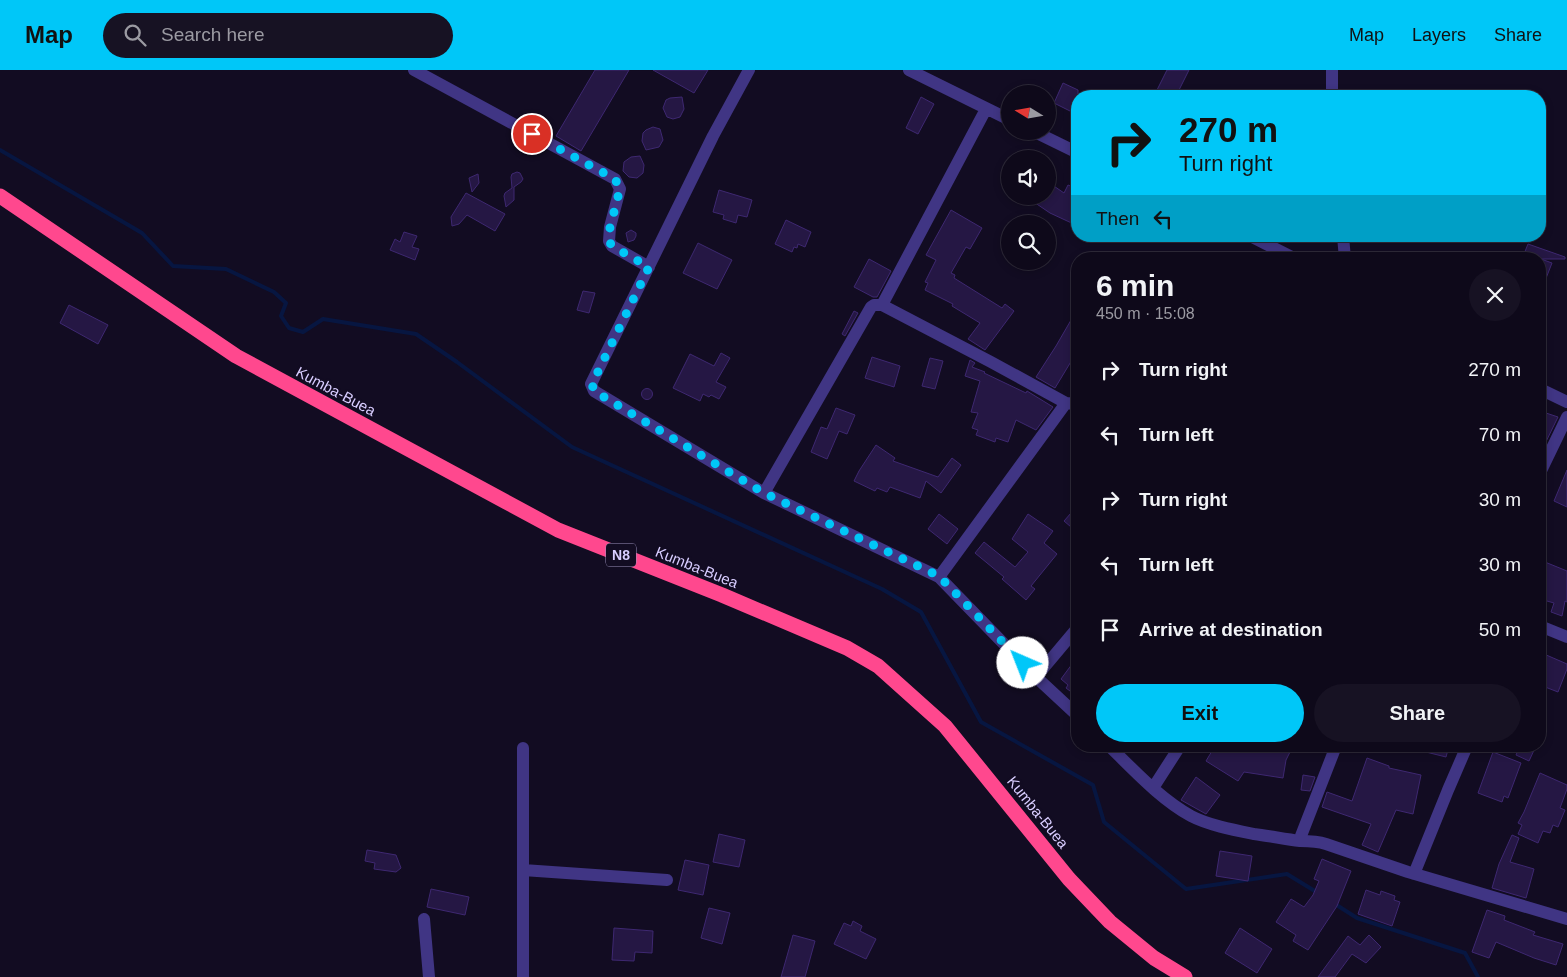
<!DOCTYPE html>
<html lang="en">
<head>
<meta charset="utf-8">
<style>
  :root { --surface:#0e091a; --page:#171223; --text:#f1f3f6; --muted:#9b9aa2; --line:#2e2a39; --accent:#00c7f8 }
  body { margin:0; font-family:Arial,sans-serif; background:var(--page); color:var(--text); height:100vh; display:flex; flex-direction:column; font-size:19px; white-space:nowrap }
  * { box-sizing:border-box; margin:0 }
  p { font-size:16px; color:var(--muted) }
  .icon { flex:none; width:28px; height:28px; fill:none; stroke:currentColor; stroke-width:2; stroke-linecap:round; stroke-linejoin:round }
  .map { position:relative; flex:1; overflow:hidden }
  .sheet { position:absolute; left:1071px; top:182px; width:475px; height:500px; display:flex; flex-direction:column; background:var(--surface); border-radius:20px; box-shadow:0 2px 8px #0003,0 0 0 1px var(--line) }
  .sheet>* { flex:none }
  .banner { position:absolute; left:1071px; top:20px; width:475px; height:152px; border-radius:20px; box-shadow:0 2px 8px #0003,0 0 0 1px var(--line); background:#00c7f8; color:#111; overflow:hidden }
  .needle { width:32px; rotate:281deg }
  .buttons { position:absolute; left:1001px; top:15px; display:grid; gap:10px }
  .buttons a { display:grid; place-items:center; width:55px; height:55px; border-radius:50%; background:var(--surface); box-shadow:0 2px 8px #0003,0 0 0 1px var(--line); font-size:25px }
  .pin { position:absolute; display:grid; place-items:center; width:42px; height:42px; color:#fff; margin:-21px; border:2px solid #fff; border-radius:50%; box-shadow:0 1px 5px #0007 }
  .me { position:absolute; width:55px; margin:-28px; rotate:316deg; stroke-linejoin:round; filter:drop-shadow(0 0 4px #0008) }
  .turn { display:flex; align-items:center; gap:18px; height:105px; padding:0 25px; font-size:22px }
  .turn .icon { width:65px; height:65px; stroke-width:2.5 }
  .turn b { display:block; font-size:35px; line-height:42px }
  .then { display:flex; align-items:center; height:48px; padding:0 25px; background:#0003; gap:10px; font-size:19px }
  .round { display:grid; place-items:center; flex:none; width:52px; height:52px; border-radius:26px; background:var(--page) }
  .headline { display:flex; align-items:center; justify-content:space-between; height:85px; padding:0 25px }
  h1 { font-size:30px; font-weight:700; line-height:38px }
  .button { display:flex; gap:10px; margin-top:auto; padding:10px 25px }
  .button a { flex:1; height:58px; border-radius:30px; background:var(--accent); color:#111; font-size:20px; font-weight:700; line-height:58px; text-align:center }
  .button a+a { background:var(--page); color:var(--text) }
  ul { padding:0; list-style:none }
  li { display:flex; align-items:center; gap:15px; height:65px; padding:0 25px }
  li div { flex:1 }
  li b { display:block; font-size:19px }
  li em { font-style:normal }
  header { display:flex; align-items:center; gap:30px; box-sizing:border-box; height:70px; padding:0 25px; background:var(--accent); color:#111 }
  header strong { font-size:24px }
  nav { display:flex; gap:28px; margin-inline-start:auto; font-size:18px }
  .search { width:350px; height:45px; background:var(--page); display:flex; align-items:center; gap:12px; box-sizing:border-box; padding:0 18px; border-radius:28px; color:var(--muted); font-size:19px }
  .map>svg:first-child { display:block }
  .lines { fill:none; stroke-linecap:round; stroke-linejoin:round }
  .stream { stroke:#071641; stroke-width:4 }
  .building { fill:#251744; stroke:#3e2871 }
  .minor { stroke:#403584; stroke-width:12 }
  .highway { stroke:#ff488e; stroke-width:15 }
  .route { stroke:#00c7f8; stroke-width:9; stroke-dasharray:0 16.2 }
  .labels { text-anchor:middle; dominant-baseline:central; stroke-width:4.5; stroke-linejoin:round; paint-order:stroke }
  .shield { fill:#120c22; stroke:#9d93bd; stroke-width:1 }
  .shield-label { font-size:14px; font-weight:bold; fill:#d8cdff }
  .street-label { font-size:15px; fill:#d8cdff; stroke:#120c22 }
</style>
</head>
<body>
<header>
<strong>Map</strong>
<div class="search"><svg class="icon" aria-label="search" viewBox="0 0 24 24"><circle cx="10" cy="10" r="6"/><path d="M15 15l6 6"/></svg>Search here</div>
<nav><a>Map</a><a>Layers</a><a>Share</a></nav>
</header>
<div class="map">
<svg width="1567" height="907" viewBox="0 0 1567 907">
  <rect width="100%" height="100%" fill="#120c22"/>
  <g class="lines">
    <path class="stream" d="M 0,80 L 142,163 L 173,196 L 226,199 L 274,222 L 286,233 L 281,246 L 289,258 L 303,262 L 323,249 L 416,264 L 457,292 L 572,377 L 882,519 L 921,542 L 981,652 L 1093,715 L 1104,752 L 1186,819 L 1287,804 L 1318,823
      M 1335,834 L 1357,848 L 1465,883 L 1478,907"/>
  </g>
  <path class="building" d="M 595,0 L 629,0 L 581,81 L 556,66 Z
    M 653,0 L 708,0 L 694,23 Z
    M 1167,0 L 1189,0 L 1176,26 L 1154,26 Z
    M 1063,13 L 1078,20 L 1078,45 L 1054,33 Z
    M 682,27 L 684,39 L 680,47 L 673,49 L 667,47 L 663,38 L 666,30 L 670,28 Z
    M 921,27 L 934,34 L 918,64 L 906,58 Z
    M 653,57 L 660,59 L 663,70 L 659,77 L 646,80 L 642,71 L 643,63 L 646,60 Z
    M 640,86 L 644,95 L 643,103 L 637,108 L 629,107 L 623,101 L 624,92 L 631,87 Z
    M 517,102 L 520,103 L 523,109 L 521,112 L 514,117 L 514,130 L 506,137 L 504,126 L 505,123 L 512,118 L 511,107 L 512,104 Z
    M 478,104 L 479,113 L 472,122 L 469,108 Z
    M 1048,112 L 1064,123 L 1068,115 L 1078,119 L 1078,156 L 1050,143 L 1025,126 L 1048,126 Z
    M 719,120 L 752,130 L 747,147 L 738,145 L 736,153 L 723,149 L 724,145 L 713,142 Z
    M 466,123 L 505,144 L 495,161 L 467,145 L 459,154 L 452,156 L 451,147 Z
    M 951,140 L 982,158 L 970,179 L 966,177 L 951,203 L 955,205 L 954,208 L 1002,238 L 1005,234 L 1014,241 L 985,280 L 968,269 L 980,253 L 952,236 L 953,234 L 925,220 L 928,213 L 925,212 L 936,190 L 926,185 Z
    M 786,150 L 811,162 L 805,177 L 798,174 L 797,178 L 794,177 L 792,182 L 775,174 Z
    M 631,160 L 636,163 L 636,166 L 634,170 L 628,172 L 626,163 Z
    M 404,162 L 417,166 L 412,177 L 419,179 L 415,190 L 390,180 L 395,169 L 400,172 Z
    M 698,173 L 732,190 L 717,219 L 683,203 Z
    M 1528,174 L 1565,187 L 1565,189 L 1541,189 L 1552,193 L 1541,221 L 1540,221 L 1540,189 L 1522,189 Z
    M 869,189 L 891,201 L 877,227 L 873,227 L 854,217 Z
    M 583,221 L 595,223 L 589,243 L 577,240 Z
    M 69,235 L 108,255 L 98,274 L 60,253 Z
    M 1078,238 L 1078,280 L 1055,318 L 1036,307 L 1056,276 Z
    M 854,241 L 858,243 L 845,266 L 842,264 Z
    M 721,283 L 730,288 L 716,312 L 726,317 L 719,329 L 711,325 L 709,327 L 703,324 L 700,331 L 673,318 L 690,284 L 714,296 Z
    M 872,287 L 900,296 L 894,317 L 865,308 Z
    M 930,288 L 943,291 L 935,319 L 922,316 Z
    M 970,290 L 975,293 L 972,297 L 985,302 L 984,303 L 1026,323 L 1027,321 L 1053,337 L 1036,360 L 1016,350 L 1008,372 L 996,368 L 995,372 L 976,365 L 978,360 L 972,358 L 978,343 L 971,342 L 980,311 L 965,306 Z
    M641.5 324a5.5 5.5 0 1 1 11 0a5.5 5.5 0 1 1-11 0Z
    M 836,338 L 855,345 L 847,364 L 839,361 L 827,389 L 811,382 L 821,357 L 827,359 Z
    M 1540,341 L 1558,347 L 1540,384 Z
    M 876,375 L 895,388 L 893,391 L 938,407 L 952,388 L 961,395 L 941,423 L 926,411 L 920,428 L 890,417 L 887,422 L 877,418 L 875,421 L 854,411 L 859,401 Z
    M 1567,400 L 1567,437 L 1554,431 Z
    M 1078,435 L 1078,463 L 1064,451 Z
    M 939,444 L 958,459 L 947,474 L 928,459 Z
    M 1028,444 L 1053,461 L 1044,473 L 1057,484 L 1031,516 L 1035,519 L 1026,530 L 1002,509 L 1004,507 L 975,483 L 984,472 L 1015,497 L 1028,482 L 1012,469 Z
    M 1540,490 L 1567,501 L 1567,532 L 1565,531 L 1562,546 L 1551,542 L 1554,533 L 1540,529 Z
    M 1544,584 L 1567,594 L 1567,599 L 1558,622 L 1540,615 L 1540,594 Z
    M 1078,586 L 1078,627 L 1066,618 L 1068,615 L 1061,609 Z
    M 1215,676 L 1293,676 L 1286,690 L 1283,708 L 1244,702 L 1238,711 L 1206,691 Z
    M 1418,676 L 1449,676 L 1446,687 L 1418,680 Z
    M 1520,676 L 1536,676 L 1529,691 L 1516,685 Z
    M 1493,682 L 1521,693 L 1508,728 L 1504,726 L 1502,732 L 1478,723 Z
    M 1367,688 L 1389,696 L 1389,698 L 1421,705 L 1413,744 L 1396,740 L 1378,782 L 1362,775 L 1371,754 L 1322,737 L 1327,722 L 1352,731 Z
    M 1540,703 L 1567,715 L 1567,719 L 1560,738 L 1565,740 L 1558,757 L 1553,755 L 1550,763 L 1543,761 L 1538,773 L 1518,764 L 1522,755 L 1518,753 L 1524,742 Z
    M 1303,705 L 1315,707 L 1310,721 L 1301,720 Z
    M 1196,707 L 1220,725 L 1206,744 L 1181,730 Z
    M 719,764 L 745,770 L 739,797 L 713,792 Z
    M 1512,765 L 1519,768 L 1510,792 L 1534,799 L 1526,828 L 1492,818 L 1499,794 Z
    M 367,780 L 396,785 L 401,798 L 396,802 L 374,799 L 375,793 L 365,791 Z
    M 1220,781 L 1252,786 L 1248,811 L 1216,806 Z
    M 1322,789 L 1351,801 L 1337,836 L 1308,880 L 1293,871 L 1296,865 L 1276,852 L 1291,829 L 1304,837 L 1313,825 L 1319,811 L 1314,809 Z
    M 685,790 L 709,795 L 703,825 L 678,820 Z
    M 431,819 L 469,827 L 465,845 L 427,837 Z
    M 1366,820 L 1380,825 L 1381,821 L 1395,826 L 1394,830 L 1400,832 L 1392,856 L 1358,844 Z
    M 709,838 L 730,843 L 722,874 L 701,868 Z
    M 1487,840 L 1505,846 L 1504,850 L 1535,862 L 1533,865 L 1563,874 L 1556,895 L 1534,888 L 1496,872 L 1489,888 L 1472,882 Z
    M 853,851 L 862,856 L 860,861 L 876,869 L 866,889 L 834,874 L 844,853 L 851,856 Z
    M 614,858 L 653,861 L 652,883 L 635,882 L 634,891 L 612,890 Z
    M 1240,858 L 1272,879 L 1257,903 L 1225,883 Z
    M 793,865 L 815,871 L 805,907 L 781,907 Z
    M 1369,865 L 1381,877 L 1366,893 L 1352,884 L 1335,907 L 1318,907 L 1348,866 L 1360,875 Z"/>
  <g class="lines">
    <path class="minor" d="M 414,0 L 615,109 L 620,119 L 610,157 L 609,171 L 612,176 L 649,197
      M 749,0 L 713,66 L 591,314 L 594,321 L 764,423 L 939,507 L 1036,607 L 1078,646
      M 909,0 L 1010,50
      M 1332,0 L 1332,26
      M 1033,61 L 1078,83
      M 1250,166 L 1296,189
      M 1343,166 L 1345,189
      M 882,235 L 986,39
      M 1540,319 L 1567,332
      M 1540,403 L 1567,347
      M 764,423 L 871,237 L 874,235 L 882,235 L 991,292 L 1066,333 L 1078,334
      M 939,507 L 1066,333
      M 1540,556 L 1567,567
      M 1036,607 L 1078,557
      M 1109,676 C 1134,700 1160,729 1191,746 C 1208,755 1234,760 1254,764 C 1269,766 1285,769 1300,771 C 1309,771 1317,771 1326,774 L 1408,802 L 1567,849
      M 523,678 L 523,907
      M 1153,718 L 1180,676
      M 1299,771 L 1336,676
      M 523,800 L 667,810
      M 1414,804 L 1448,720 L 1467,676
      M 424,849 L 429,907"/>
    <path class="highway" d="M 0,126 L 236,286 L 558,460 L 722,525 L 847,578 L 878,596 L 945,656 L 1069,809 L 1110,852 L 1154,888 L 1185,907"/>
  </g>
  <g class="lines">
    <path class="route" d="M 532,64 L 615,109 L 620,119 L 610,157 L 609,171 L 612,176 L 649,197 L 592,314 L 594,321 L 764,423 L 939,506 L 1023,593"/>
  </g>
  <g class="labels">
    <rect class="shield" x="606" y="473.5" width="30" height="23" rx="4"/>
    <g class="shield-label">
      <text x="621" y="485">N8</text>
    </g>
    <g class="street-label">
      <text transform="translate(336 321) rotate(28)">Kumba-Buea</text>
      <text transform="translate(697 497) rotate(22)">Kumba-Buea</text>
      <text transform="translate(1038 742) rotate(51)">Kumba-Buea</text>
    </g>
  </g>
</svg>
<div class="buttons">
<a><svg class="needle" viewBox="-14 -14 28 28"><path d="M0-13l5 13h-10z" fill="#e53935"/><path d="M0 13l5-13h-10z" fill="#9b9aa2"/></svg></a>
<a><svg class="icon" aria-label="sound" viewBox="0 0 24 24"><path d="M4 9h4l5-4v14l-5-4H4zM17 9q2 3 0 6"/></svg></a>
<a><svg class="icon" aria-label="search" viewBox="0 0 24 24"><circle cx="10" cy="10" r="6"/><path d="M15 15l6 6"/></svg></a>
</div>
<div class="pin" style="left:532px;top:64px;background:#d93025"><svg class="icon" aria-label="arrive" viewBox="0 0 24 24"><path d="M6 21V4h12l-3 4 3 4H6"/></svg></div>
<svg class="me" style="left:1023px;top:593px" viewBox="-20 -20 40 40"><circle r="19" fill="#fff"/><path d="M0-13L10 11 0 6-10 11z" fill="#00c7f8"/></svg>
<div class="banner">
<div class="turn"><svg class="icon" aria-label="right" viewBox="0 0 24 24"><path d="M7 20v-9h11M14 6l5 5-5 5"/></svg><div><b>270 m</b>Turn right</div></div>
<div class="then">Then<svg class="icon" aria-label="left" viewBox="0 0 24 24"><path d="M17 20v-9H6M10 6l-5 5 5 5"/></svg></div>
</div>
<section class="sheet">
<div class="headline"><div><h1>6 min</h1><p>450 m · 15:08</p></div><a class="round"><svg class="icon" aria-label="close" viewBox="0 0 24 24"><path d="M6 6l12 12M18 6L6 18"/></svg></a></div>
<ul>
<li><svg class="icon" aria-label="right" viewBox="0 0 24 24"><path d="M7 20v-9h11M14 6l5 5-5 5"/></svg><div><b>Turn right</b></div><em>270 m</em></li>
<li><svg class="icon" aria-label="left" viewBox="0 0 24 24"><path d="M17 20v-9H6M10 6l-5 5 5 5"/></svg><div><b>Turn left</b></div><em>70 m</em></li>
<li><svg class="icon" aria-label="right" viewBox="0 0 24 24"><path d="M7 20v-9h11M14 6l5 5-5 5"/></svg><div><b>Turn right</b></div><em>30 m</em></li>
<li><svg class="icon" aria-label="left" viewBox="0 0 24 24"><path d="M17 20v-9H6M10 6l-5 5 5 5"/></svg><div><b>Turn left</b></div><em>30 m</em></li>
<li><svg class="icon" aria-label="arrive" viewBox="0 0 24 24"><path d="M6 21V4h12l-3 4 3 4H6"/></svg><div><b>Arrive at destination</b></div><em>50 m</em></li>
</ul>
<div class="button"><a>Exit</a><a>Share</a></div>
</section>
</div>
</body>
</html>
